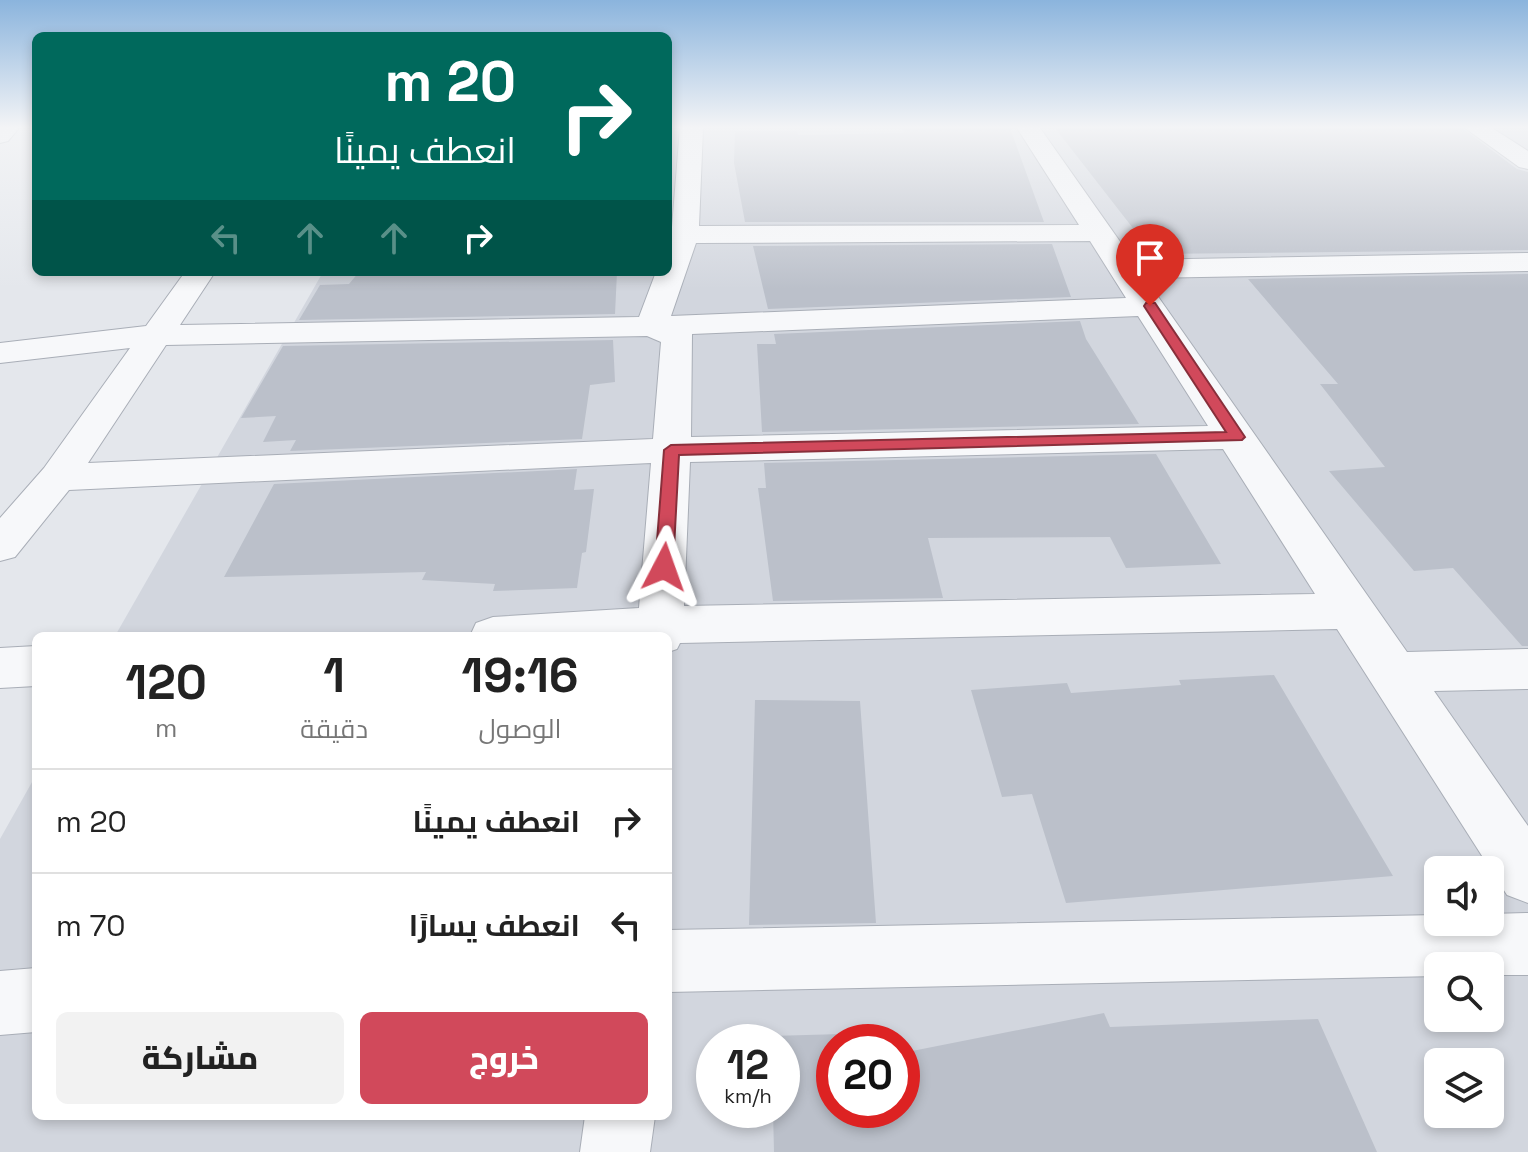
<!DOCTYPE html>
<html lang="ar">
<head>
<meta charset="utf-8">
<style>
  :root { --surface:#fff; --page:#f2f2f2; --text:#222; --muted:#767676; --line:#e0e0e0; --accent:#d1495b }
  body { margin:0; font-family:"Space Grotesk",Cairo,sans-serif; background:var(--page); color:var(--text); direction:rtl; height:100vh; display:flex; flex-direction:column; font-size:30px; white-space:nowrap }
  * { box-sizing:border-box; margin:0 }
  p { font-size:26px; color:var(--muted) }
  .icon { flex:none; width:44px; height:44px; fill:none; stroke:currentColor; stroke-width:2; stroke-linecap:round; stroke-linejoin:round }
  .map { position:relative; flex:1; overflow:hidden; direction:ltr }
  .panel { position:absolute; left:32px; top:632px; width:640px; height:488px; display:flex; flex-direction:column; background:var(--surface); border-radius:12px; box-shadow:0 4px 12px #0003; direction:rtl }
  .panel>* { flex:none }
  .hud { position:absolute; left:32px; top:32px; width:640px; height:244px; border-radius:12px; box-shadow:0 4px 12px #0003; direction:rtl; background:#00695c; color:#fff; overflow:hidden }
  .tools { position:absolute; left:1424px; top:856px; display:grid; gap:16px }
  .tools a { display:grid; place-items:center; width:80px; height:80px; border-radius:12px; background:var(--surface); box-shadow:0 4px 12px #0003; font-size:40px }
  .speed { position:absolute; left:696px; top:1024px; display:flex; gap:16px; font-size:40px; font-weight:700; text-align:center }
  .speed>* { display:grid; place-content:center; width:104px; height:104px; border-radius:50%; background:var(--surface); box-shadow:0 4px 12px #0003; line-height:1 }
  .speed small { font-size:20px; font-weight:400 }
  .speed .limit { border:12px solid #d22; background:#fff; color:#111 }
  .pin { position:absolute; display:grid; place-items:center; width:68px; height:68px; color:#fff; margin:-82px -34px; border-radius:50% 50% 50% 0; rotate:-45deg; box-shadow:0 0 8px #0007 }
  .pin .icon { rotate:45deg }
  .me { position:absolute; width:88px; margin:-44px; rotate:4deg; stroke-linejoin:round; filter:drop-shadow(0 0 6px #0008) }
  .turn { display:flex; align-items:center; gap:28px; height:168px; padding:0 24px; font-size:36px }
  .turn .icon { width:104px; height:104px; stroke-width:2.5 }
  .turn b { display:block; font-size:56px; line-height:68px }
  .lanes { display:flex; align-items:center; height:76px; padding:0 24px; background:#0003; justify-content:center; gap:40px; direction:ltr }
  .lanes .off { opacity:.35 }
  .eta { display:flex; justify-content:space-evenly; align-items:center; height:136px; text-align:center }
  .eta b { font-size:48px; font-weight:800; line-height:56px }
  .cta { display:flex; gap:16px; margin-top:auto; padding:16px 24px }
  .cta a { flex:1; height:92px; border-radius:12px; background:var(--accent); color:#fff; font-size:32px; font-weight:800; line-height:92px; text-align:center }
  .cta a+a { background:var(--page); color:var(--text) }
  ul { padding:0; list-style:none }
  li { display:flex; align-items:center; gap:24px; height:104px; padding:0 24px; border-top:2px solid var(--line) }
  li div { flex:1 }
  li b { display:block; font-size:30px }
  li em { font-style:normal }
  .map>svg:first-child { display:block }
  .built { fill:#d2d6de; fill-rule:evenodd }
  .building { fill:#bbc0ca }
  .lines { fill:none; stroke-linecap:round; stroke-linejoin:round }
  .minor-casing { stroke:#a9aeb7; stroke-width:2 }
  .minor { fill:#f7f8fa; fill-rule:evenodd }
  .route { fill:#d1495b; stroke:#882f3b; stroke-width:2 }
</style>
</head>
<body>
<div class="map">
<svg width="1528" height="1152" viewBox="0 0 1528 1152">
  <rect width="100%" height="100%" fill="#e4e7ec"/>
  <path class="built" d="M 668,128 L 1528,128 L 1528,1152 L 0,1152 L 0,839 L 36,775 L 36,1116 L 668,1116 L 668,636 L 115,636 L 323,272 L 668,272 ZM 1438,870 L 1490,870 L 1490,922 L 1438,922 ZM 1438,966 L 1490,966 L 1490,1018 L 1438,1018 ZM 714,1042 L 782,1042 L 782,1110 L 714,1110 ZM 834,1042 L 902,1042 L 902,1110 L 834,1110 ZM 1438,1062 L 1490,1062 L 1490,1114 L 1438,1114 Z"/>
  <path class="building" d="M 902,128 L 1010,128 L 1044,222 L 745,222 L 734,163 L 735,131 L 797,131 L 798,135 L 904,133 Z
    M 1055,128 L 1462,128 L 1517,169 L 1528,172 L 1528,250 L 1153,254 Z
    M 1052,244 L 1071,297 L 768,309 L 753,246 Z
    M 359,272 L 617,272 L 615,314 L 299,320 L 320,285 L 349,284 Z
    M 1528,274 L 1528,646 L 1522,646 L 1453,568 L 1414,571 L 1329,471 L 1385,467 L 1320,384 L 1338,384 L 1248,279 Z
    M 1080,321 L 1086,339 L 1139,424 L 762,432 L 757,344 L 776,344 L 774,334 Z
    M 613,340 L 615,382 L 590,385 L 582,439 L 290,451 L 296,440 L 263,442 L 276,416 L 241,418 L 283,346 Z
    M 1156,454 L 1221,564 L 1126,568 L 1110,537 L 928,538 L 943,598 L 773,601 L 758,488 L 766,488 L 764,463 Z
    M 577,469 L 574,490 L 594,489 L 586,552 L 582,553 L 577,588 L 493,591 L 495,584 L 422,580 L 426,572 L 224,577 L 274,484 Z
    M 1274,675 L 1393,876 L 1066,903 L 1032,794 L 1002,797 L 971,690 L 1067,683 L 1071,693 L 1181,685 L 1179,680 Z
    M 755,700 L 860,701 L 876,923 L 749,925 Z
    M 1104,1013 L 1110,1027 L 1318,1019 L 1377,1152 L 774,1152 L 773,1110 L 782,1110 L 782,1042 L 771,1042 L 771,1036 L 877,1033 L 878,1042 L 834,1042 L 834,1110 L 902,1110 L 902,1053 Z"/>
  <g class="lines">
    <g class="minor-casing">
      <path id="minor" d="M 0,128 L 19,128 L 8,141 L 0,143 Z
        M 680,128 L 703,128 L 699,226 L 1079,225 L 1017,128 L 1040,128 L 1133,260 L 1528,253 L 1528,271 L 1145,278 L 1407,652 L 1528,649 L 1528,689 L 1434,691 L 1528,826 L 1528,903 L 1507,895 L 1337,629 L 680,643 L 677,649 L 668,652 L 668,636 L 470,636 L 476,623 L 493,617 L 639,608 L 651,463 L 69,490 L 15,557 L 0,561 L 0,518 L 44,468 L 130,348 L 0,363 L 0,343 L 146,326 L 185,272 L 215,272 L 180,325 L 639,317 L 656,272 L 668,272 L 668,227 L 672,227 ZM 1090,241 L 1126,298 L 671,316 L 696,243 ZM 1138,316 L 1208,426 L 691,437 L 692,334 ZM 647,336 L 661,342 L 653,439 L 88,463 L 166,345 ZM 1223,449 L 1315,594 L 684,606 L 690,462 Z
        M 1465,128 L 1492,128 L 1528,151 L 1528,169 L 1519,167 Z
        M 36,646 L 36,686 L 0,688 L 0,648 Z
        M 1528,913 L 1528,975 L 1490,975 L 1490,966 L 1438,966 L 1438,976 L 668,992 L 668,930 L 1438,915 L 1438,922 L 1490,922 L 1490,914 Z
        M 36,968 L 36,1032 L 0,1035 L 0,971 Z
        M 585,1116 L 655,1116 L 650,1152 L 580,1152 Z"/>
    </g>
    <use href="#minor" class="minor"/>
  </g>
  <linearGradient id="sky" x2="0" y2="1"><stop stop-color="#8bb4dd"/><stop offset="0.44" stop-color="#f3f4f6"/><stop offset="1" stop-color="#f3f4f6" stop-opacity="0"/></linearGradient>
  <rect width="1528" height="289" fill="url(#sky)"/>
  <path class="route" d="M 1146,303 L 1155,303 L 1245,437 L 1242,440 L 679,455 L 673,567 L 664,573 L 655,567 L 664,450 L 671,445 L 1226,432 L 1144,306 Z"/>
</svg>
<div class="tools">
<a><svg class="icon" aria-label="sound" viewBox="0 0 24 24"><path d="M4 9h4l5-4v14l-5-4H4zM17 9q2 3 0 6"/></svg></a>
<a><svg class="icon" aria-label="search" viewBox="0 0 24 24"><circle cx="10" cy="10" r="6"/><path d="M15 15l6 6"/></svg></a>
<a><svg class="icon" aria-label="layers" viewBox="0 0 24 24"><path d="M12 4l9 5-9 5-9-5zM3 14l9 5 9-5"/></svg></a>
</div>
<div class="speed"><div>12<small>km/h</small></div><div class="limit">20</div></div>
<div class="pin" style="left:1150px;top:306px;background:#d93025"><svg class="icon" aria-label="arrive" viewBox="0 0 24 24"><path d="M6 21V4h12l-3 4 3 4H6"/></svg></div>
<svg class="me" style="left:664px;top:567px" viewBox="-20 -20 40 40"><path d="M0-17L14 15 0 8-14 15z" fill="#d1495b" stroke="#fff" stroke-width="4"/></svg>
<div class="hud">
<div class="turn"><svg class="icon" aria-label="right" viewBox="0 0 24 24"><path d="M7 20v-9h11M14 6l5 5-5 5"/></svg><div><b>20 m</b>انعطف يمينًا</div></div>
<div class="lanes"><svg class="icon off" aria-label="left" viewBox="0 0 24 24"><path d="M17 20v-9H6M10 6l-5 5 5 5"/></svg><svg class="icon off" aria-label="ahead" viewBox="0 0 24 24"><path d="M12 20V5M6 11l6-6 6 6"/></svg><svg class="icon off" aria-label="ahead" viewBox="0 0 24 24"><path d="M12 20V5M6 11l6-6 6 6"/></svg><svg class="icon" aria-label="right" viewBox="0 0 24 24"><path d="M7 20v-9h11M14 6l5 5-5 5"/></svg></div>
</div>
<section class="panel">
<div class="eta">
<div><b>19:16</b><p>الوصول</p></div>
<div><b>1</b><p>دقيقة</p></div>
<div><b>120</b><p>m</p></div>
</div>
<ul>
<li><svg class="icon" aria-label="right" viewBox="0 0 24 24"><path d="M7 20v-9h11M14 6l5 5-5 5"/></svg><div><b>انعطف يمينًا</b></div><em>20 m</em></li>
<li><svg class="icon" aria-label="left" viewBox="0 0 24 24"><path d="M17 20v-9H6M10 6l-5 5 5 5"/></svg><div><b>انعطف يسارًا</b></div><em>70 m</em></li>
</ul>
<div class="cta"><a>خروج</a><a>مشاركة</a></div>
</section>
</div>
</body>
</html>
